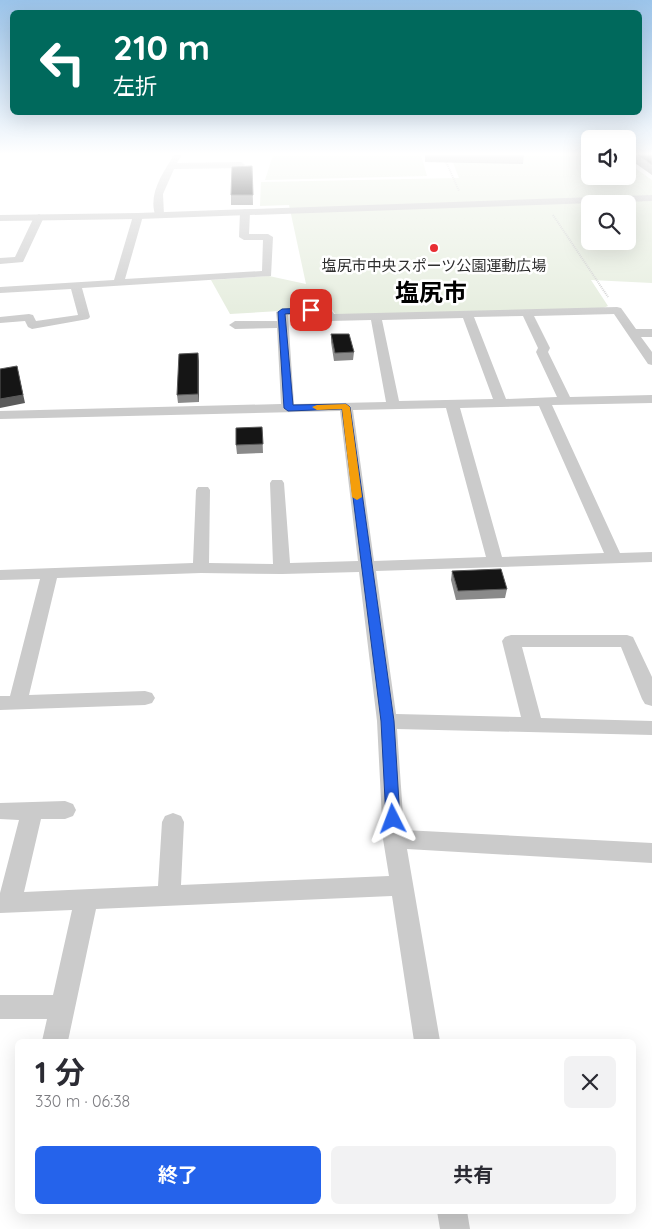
<!DOCTYPE html>
<html lang="ja">
<head>
<meta charset="utf-8">
<style>
  :root { --surface:#fff; --page:#f2f2f3; --text:#2b2b33; --muted:#7c7c81; --accent:#2563eb }
  body { margin:0; font-family:Quicksand,"Noto Sans JP",sans-serif; background:var(--page); color:var(--text); height:100vh; display:flex; flex-direction:column; font-size:19px; white-space:nowrap }
  * { box-sizing:border-box; margin:0 }
  p { font-size:16px; color:var(--muted) }
  .icon { flex:none; width:28px; height:28px; fill:none; stroke:currentColor; stroke-width:2; stroke-linecap:round; stroke-linejoin:round }
  .map { position:relative; flex:1; overflow:hidden }
  .details { position:absolute; left:15px; top:1039px; width:621px; height:175px; display:flex; flex-direction:column; background:var(--surface); border-radius:8px; box-shadow:0 5px 20px #0002 }
  .details>* { flex:none }
  .banner { position:absolute; left:10px; top:10px; width:632px; height:105px; border-radius:8px; box-shadow:0 5px 20px #0002; background:#00695c; color:#fff; overflow:hidden }
  .tools { position:absolute; left:581px; top:130px; display:grid; gap:10px }
  .tools a { display:grid; place-items:center; width:55px; height:55px; border-radius:8px; background:var(--surface); box-shadow:0 5px 20px #0002; font-size:25px }
  .pin { position:absolute; display:grid; place-items:center; width:42px; height:42px; color:#fff; margin:-21px; border-radius:10px; box-shadow:0 2px 8px #0006 }
  .me { position:absolute; width:55px; margin:-28px; rotate:357deg; stroke-linejoin:round; filter:drop-shadow(0 0 4px #0008) }
  .turn { display:flex; align-items:center; gap:18px; height:105px; padding:0 20px; font-size:22px }
  .turn .icon { width:65px; height:65px; stroke-width:2.5 }
  .turn b { display:block; font-size:35px; line-height:42px }
  .round { display:grid; place-items:center; flex:none; width:52px; height:52px; border-radius:8px; background:var(--page) }
  .summary { display:flex; align-items:center; justify-content:space-between; height:85px; padding:0 20px }
  h1 { font-size:30px; font-weight:700; line-height:38px }
  .primary-button { display:flex; gap:10px; margin-top:auto; padding:10px 20px }
  .primary-button a { flex:1; height:58px; border-radius:8px; background:var(--accent); color:#fff; font-size:20px; font-weight:700; line-height:58px; text-align:center }
  .primary-button a+a { background:var(--page); color:var(--text) }
  .map>svg:first-child { display:block }
  .green { fill:#e4ecdc; fill-rule:evenodd }
  .lines { fill:none; stroke-linecap:round; stroke-linejoin:round }
  .path { stroke:#cbcbcb; stroke-width:2; stroke-dasharray:1 1; stroke-linecap:butt }
  .minor { fill:#cbcbcb; fill-rule:evenodd }
  .tertiary { fill:#cbcbcb; fill-rule:evenodd }
  .wall { fill:#8a8a8a }
  .shaded-wall { fill:#5b5b5b }
  .building { fill:#151515; stroke:#5b5b5b }
  .route { fill:#2563eb; stroke:#184099 }
  .slow { fill:#f59e0b }
  .poi-dot { fill:#e82e33; stroke:#fff; stroke-width:2 }
  .labels { text-anchor:middle; dominant-baseline:central; stroke-width:5; stroke-linejoin:round; paint-order:stroke }
  .far-poi-label { font-size:15px; fill:#2e2e2e; stroke:#fff }
  .far-town-label { font-size:24px; font-weight:bold; fill:#000; stroke:#fff }
</style>
</head>
<body>
<div class="map">
<svg width="652" height="1229" viewBox="0 0 652 1229">
  <rect width="100%" height="100%" fill="#fff"/>
  <path class="green" d="M 273,155 L 421,155 L 427,176 L 265,180 Z
    M 450,155 L 590,155 L 590,176 L 628,176 L 628,163 L 652,180 L 652,283 L 591,280 L 608,306 L 601,309 L 337,316 L 331,308 L 230,314 L 211,280 L 269,276 L 306,284 L 289,205 L 260,206 L 261,182 L 459,178 ZM 590,204 L 628,204 L 628,241 L 590,241 Z"/>
  <g class="lines">
    <path class="path" d="M 443,155 L 459,191
      M 553,215 L 608,297"/>
    <path class="minor" d="M 174,155 L 182,155 L 177,163 L 241,162 L 245,165 L 241,168 L 174,169 L 163,194 L 164,215 L 162,217 L 156,217 C 147,195 163,173 174,155 Z
      M 245,209 L 250,212 L 249,234 L 268,234 L 273,237 L 271,276 L 82,288 L 90,317 L 88,319 L 32,329 L 28,327 L 25,321 L 0,323 L 0,317 L 29,314 L 33,315 L 36,321 L 78,315 L 71,289 L 0,293 L 0,287 L 114,280 L 133,216 L 138,213 L 143,216 L 125,279 L 262,271 L 263,240 L 244,240 L 239,237 L 240,212 Z
      M 39,214 L 44,217 L 23,262 L 0,264 L 0,258 L 15,257 L 34,217 Z
      M 325,306 L 329,307 L 334,314 L 617,307 L 621,308 L 636,329 L 652,329 L 652,337 L 641,337 L 652,352 L 652,365 L 648,364 L 614,314 L 534,316 L 550,348 L 548,352 L 570,397 L 652,395 L 652,403 L 552,405 L 620,553 L 652,552 L 652,562 L 376,571 L 396,714 L 521,717 L 502,641 L 505,637 L 511,635 L 627,635 L 633,637 L 652,677 L 652,706 L 645,704 L 642,699 L 621,647 L 522,647 L 541,718 L 652,721 L 652,735 L 397,729 L 404,830 L 652,843 L 652,863 L 407,849 L 440,1041 L 414,1041 L 392,896 L 96,909 L 68,1041 L 42,1041 L 47,1019 L 0,1019 L 0,995 L 53,995 L 72,910 L 0,913 L 0,893 L 19,820 L 0,819 L 0,803 L 65,801 L 73,804 L 76,810 L 73,816 L 65,819 L 41,819 L 24,892 L 158,886 L 162,822 L 165,816 L 173,813 L 181,816 L 184,822 L 181,885 L 389,876 L 383,839 L 377,721 L 359,572 L 282,574 L 201,573 L 57,578 L 29,695 L 145,691 L 152,693 L 155,698 L 152,703 L 145,705 L 0,710 L 0,696 L 10,696 L 40,579 L 0,580 L 0,570 L 193,563 L 196,490 L 198,487 L 208,487 L 210,490 L 209,563 L 273,564 L 270,483 L 272,480 L 282,480 L 284,483 L 290,563 L 358,561 L 340,411 L 0,419 L 0,411 L 281,404 L 277,328 L 235,329 L 229,325 L 235,321 L 277,321 L 276,312 L 282,309 ZM 321,313 L 326,320 L 330,321 L 371,320 L 386,402 L 294,404 L 288,315 ZM 523,316 L 538,348 L 536,352 L 557,397 L 506,399 L 474,317 ZM 463,318 L 493,399 L 399,401 L 382,320 ZM 539,406 L 604,553 L 502,557 L 460,408 ZM 446,408 L 486,557 L 374,561 L 353,410 Z
      M 437,1211 L 467,1211 L 470,1229 L 440,1229 Z"/>
    <path class="tertiary" d="M 652,195 L 652,201 L 138,219 L 0,221 L 0,215 L 138,213 Z"/>
  </g>
  <path class="wall" d="M 425,155 L 524,155 L 523,164 L 425,162 Z
    M 634,155 L 652,155 L 652,175 L 632,161 Z
    M 252,166 L 253,205 L 231,205 L 231,195 Z
    M 331,334 L 354,352 L 353,360 L 334,361 L 331,342 Z
    M 199,361 L 199,402 L 178,403 L 177,395 Z
    M 262,427 L 263,453 L 237,454 L 236,445 Z
    M 452,571 L 507,589 L 505,598 L 456,600 L 451,580 Z"/>
  <path class="shaded-wall" d="M 198,353 L 199,361 L 199,402 L 198,394 Z
    M 17,366 L 25,403 L 0,408 L 0,399 Z"/>
  <path class="building" d="M 638,155 L 652,155 L 652,165 Z
    M 252,166 L 253,195 L 231,195 L 232,167 Z
    M 331,334 L 349,334 L 354,352 L 335,353 Z
    M 198,353 L 198,394 L 177,395 L 179,354 Z
    M 17,366 L 23,395 L 0,399 L 0,369 Z
    M 262,427 L 263,444 L 236,445 L 236,428 Z
    M 501,569 L 507,589 L 458,591 L 452,571 Z"/>
  <linearGradient id="sky" x2="0" y2="1"><stop stop-color="#9bc4ea"/><stop offset="0.47" stop-color="#fff"/><stop offset="1" stop-color="#fff" stop-opacity="0"/></linearGradient>
  <rect width="652" height="327" fill="url(#sky)"/>
  <path class="route" d="M 311,308 L 314,310 L 313,311 L 285,314 L 293,405 L 346,404 L 350,407 L 394,721 L 400,819 L 398,823 L 393,825 L 388,823 L 386,819 L 381,721 L 342,409 L 288,411 L 284,408 L 278,312 L 282,309 Z"/>
  <path class="slow" d="M 346,404 L 350,407 L 362,497 L 357,500 L 352,497 L 342,409 L 317,410 L 312,407 L 317,405 Z"/>
  <circle class="poi-dot" cx="434" cy="248" r="5"/>
  <g class="labels">
    <g class="far-poi-label">
      <text x="434" y="265">塩尻市中央スポーツ公園運動広場</text>
    </g>
    <g class="far-town-label">
      <text x="431" y="292">塩尻市</text>
    </g>
  </g>
</svg>
<div class="tools">
<a><svg class="icon" aria-label="sound" viewBox="0 0 24 24"><path d="M4 9h4l5-4v14l-5-4H4zM17 9q2 3 0 6"/></svg></a>
<a><svg class="icon" aria-label="search" viewBox="0 0 24 24"><circle cx="10" cy="10" r="6"/><path d="M15 15l6 6"/></svg></a>
</div>
<div class="pin" style="left:311px;top:310px;background:#d93025"><svg class="icon" aria-label="arrive" viewBox="0 0 24 24"><path d="M6 21V4h12l-3 4 3 4H6"/></svg></div>
<svg class="me" style="left:393px;top:819px" viewBox="-20 -20 40 40"><path d="M0-17L14 15 0 8-14 15z" fill="#2563eb" stroke="#fff" stroke-width="4"/></svg>
<div class="banner">
<div class="turn"><svg class="icon" aria-label="left" viewBox="0 0 24 24"><path d="M17 20v-9H6M10 6l-5 5 5 5"/></svg><div><b>210 m</b>左折</div></div>
</div>
<section class="details">
<div class="summary"><div><h1>1 分</h1><p>330 m · 06:38</p></div><a class="round"><svg class="icon" aria-label="close" viewBox="0 0 24 24"><path d="M6 6l12 12M18 6L6 18"/></svg></a></div>
<div class="primary-button"><a>終了</a><a>共有</a></div>
</section>
</div>
</body>
</html>
